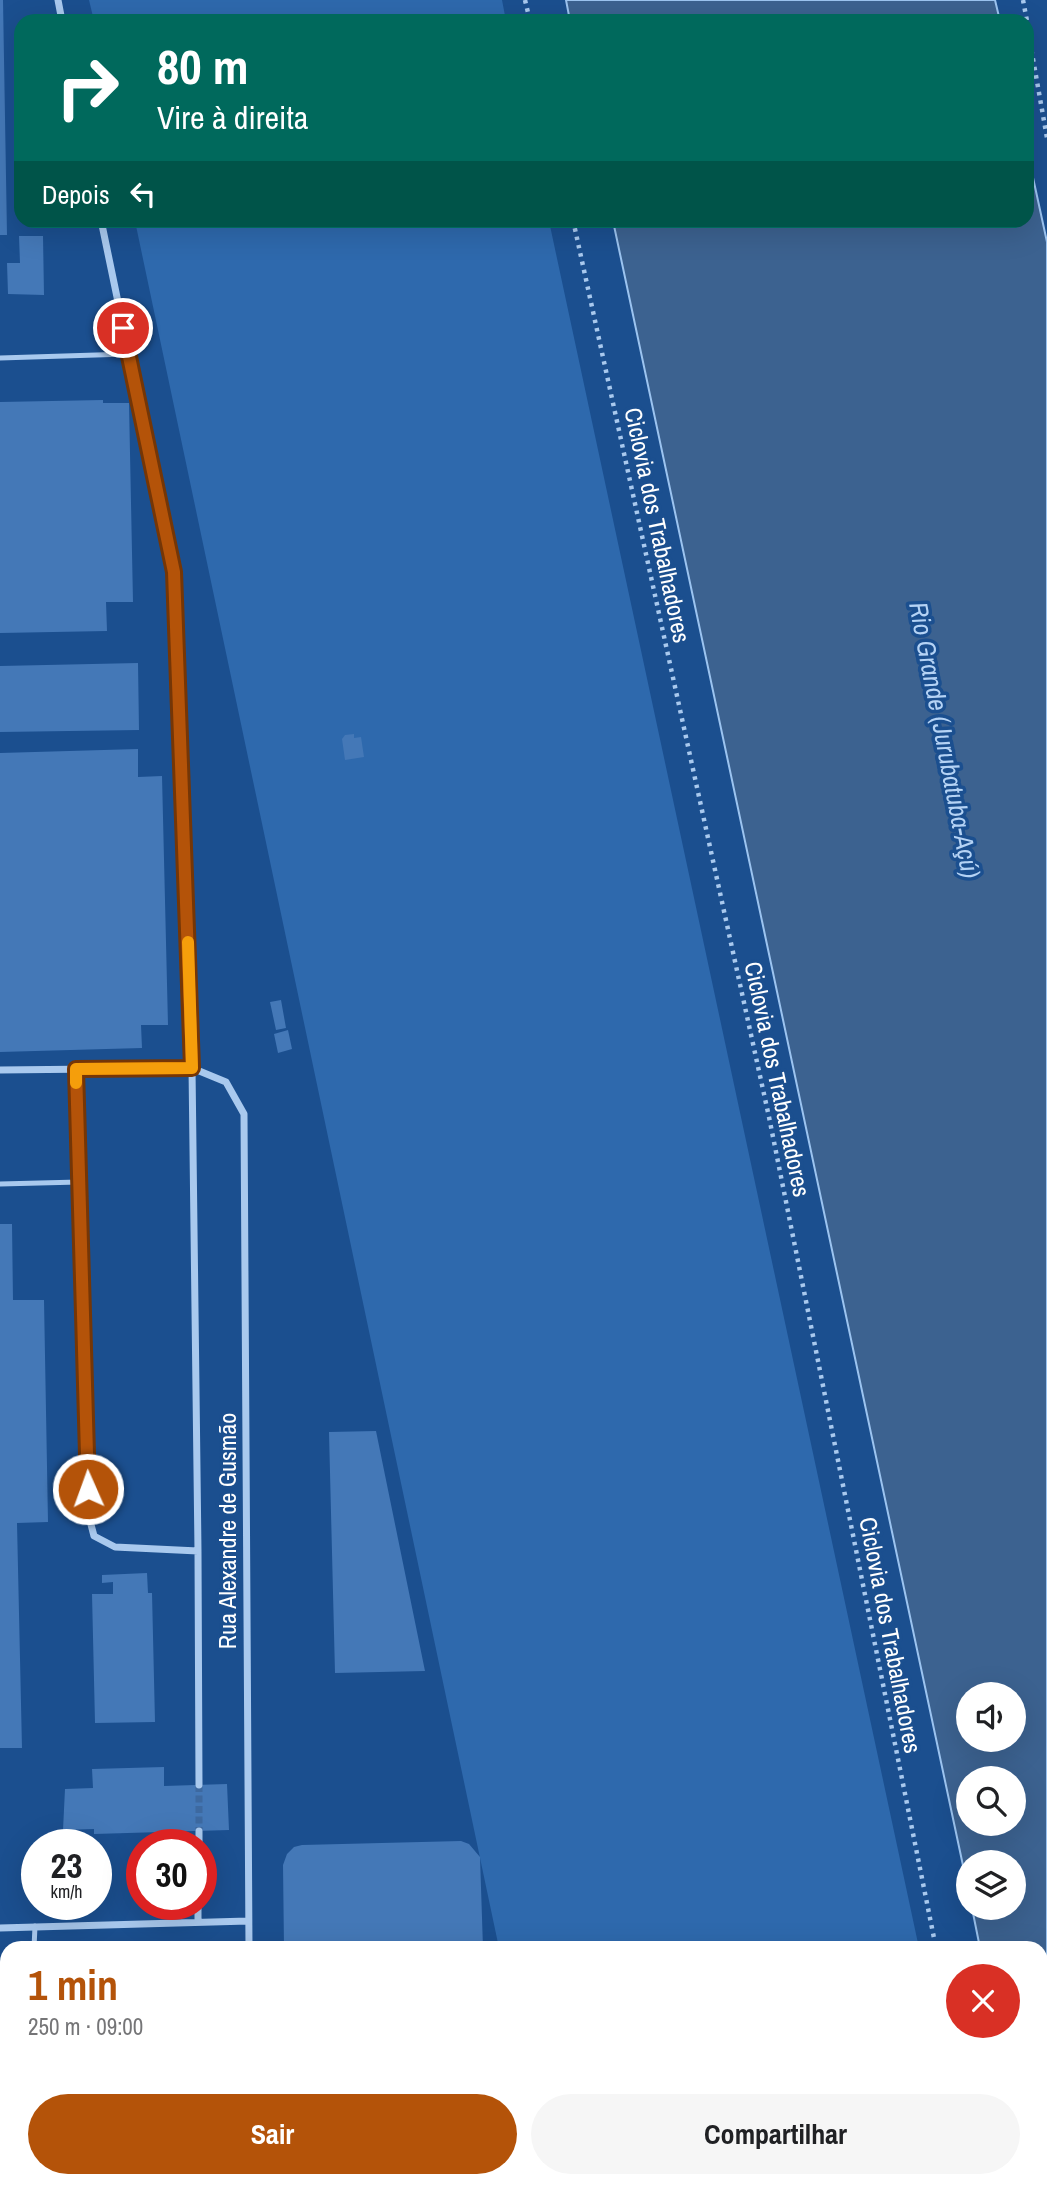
<!DOCTYPE html>
<html lang="pt">
<head>
<meta charset="utf-8">
<style>
  :root { --surface:#fff; --page:#f6f6f6; --text:#202124; --muted:#757577; --accent:#b45309 }
  body { margin:0; font-family:"Archivo Narrow",sans-serif; background:var(--page); color:var(--text); height:100vh; display:flex; flex-direction:column; font-size:26px; white-space:nowrap }
  * { box-sizing:border-box; margin:0 }
  p { font-size:23px; color:var(--muted) }
  .icon { flex:none; width:38px; height:38px; fill:none; stroke:currentColor; stroke-width:2; stroke-linecap:round; stroke-linejoin:round }
  .map { position:relative; flex:1; overflow:hidden }
  .sheet { position:absolute; left:0px; top:1941px; width:1048px; height:247px; display:flex; flex-direction:column; background:var(--surface); border-radius:21px 21px 0 0; box-shadow:0 7px 28px #0002 }
  .sheet>* { flex:none }
  .hud { position:absolute; left:14px; top:14px; width:1020px; height:214px; border-radius:21px; box-shadow:0 7px 28px #0002; background:#00695c; color:#fff; overflow:hidden }
  .buttons { position:absolute; left:956px; top:1682px; display:grid; gap:14px }
  .buttons a { display:grid; place-items:center; width:70px; height:70px; border-radius:50%; background:var(--surface); box-shadow:0 7px 28px #0002; font-size:35px }
  .speed { position:absolute; left:21px; top:1829px; display:flex; gap:14px; font-size:35px; font-weight:700; text-align:center }
  .speed>* { display:grid; place-content:center; width:91px; height:91px; border-radius:50%; background:var(--surface); box-shadow:0 7px 28px #0002; line-height:1 }
  .speed small { font-size:18px; font-weight:400 }
  .speed .limit { border:10px solid #d22; background:#fff; color:#111 }
  .pin { position:absolute; display:grid; place-items:center; width:60px; height:60px; color:#fff; margin:-30px; border:4px solid #fff; border-radius:50%; box-shadow:0 2px 7px #0007 }
  .me { position:absolute; width:77px; margin:-38px; rotate:358deg; stroke-linejoin:round; filter:drop-shadow(0 0 5px #0008) }
  .turn { display:flex; align-items:center; gap:24px; height:147px; padding:0 28px; font-size:32px }
  .turn .icon { width:91px; height:91px; stroke-width:2.5 }
  .turn b { display:block; font-size:49px; line-height:60px }
  .then { display:flex; align-items:center; height:66px; padding:0 28px; background:#0003; gap:14px; font-size:26px }
  .round { display:grid; place-items:center; flex:none; width:74px; height:74px; border-radius:37px; background:var(--page) }
  .headline { display:flex; align-items:center; justify-content:space-between; height:119px; padding:0 28px }
  h1 { font-size:42px; font-weight:800; line-height:52px; color:var(--accent) }
  .cta { display:flex; gap:14px; margin-top:auto; padding:14px 28px }
  .cta a { flex:1; height:80px; border-radius:42px; background:var(--accent); color:#fff; font-size:28px; font-weight:800; line-height:80px; text-align:center }
  .cta a+a { background:var(--page); color:var(--text) }
  .map>svg:first-child { display:block }
  .green { fill:#2e69ad }
  .water { fill:#3c6290; stroke:#9cc4f0; stroke-width:2; fill-rule:evenodd }
  .building { fill:#4478b7 }
  .lines { fill:none; stroke-linecap:round; stroke-linejoin:round }
  .minor-tunnel { stroke:#3d69a0; stroke-width:7; stroke-dasharray:7 3.5; stroke-linecap:butt }
  .path { stroke:#a9c9ee; stroke-width:4.5; stroke-dasharray:3.5 5; stroke-linecap:butt }
  .service { stroke:#a9c9ee; stroke-width:5 }
  .minor { stroke:#a9c9ee; stroke-width:7 }
  .route-casing { stroke:#753606; stroke-width:18 }
  .route { stroke:#b45309; stroke-width:12 }
  .slow { stroke:#f59e0b; stroke-width:12 }
  .labels { text-anchor:middle; dominant-baseline:central; stroke-width:7; stroke-linejoin:round; paint-order:stroke }
  .street-label { font-size:24px; fill:#fff; stroke:#1b4f8f }
  .water-label { font-size:26px; font-style:italic; fill:#b5d3f5; stroke:#1b4f8f }
</style>
</head>
<body>
<div class="map">
<svg width="1047" height="2186" viewBox="0 0 1047 2186">
  <rect width="100%" height="100%" fill="#1b4f8f"/>
  <path class="green" d="M 89,0 L 502,0 L 506,21 L 94,21 Z
    M 135,221 L 549,221 L 919,1948 L 499,1948 Z
    M 960,2181 L 961,2186 L 549,2186 L 548,2181 Z"/>
  <path class="water" d="M 566,0 L 995,0 L 1000,21 L 570,21 Z
    M 1027,150 L 1047,242 L 1047,2186 L 1029,2186 L 1028,2181 L 1041,2180 L 1041,1948 L 980,1948 L 972,1908 L 1013,1908 L 1013,1862 L 968,1862 L 968,1889 L 613,221 L 1027,220 ZM 968,1694 L 1013,1694 L 1013,1740 L 968,1740 ZM 968,1778 L 1013,1778 L 1013,1824 L 968,1824 Z"/>
  <path class="building" d="M 0,0 L 3,0 L 7,235 L 0,235 Z
    M 19,236 L 43,236 L 44,295 L 8,294 L 7,263 L 20,263 Z
    M 103,400 L 103,403 L 129,403 L 133,602 L 106,602 L 107,631 L 0,633 L 0,402 Z
    M 138,663 L 139,730 L 0,732 L 0,666 Z
    M 354,734 L 354,738 L 361,737 L 364,757 L 345,760 L 342,739 L 345,735 Z
    M 138,749 L 138,777 L 162,776 L 168,1025 L 141,1025 L 142,1048 L 0,1052 L 0,753 Z
    M 281,1000 L 286,1028 L 276,1030 L 270,1002 Z
    M 288,1030 L 292,1049 L 278,1053 L 274,1034 Z
    M 0,1224 L 12,1224 L 13,1300 L 44,1300 L 48,1522 L 17,1523 L 22,1748 L 0,1748 Z
    M 376,1431 L 425,1671 L 335,1673 L 329,1432 Z
    M 147,1573 L 148,1593 L 152,1593 L 155,1722 L 95,1723 L 92,1594 L 113,1594 L 113,1582 L 102,1583 L 102,1575 Z
    M 164,1767 L 164,1786 L 227,1784 L 229,1830 L 94,1834 L 94,1829 L 63,1830 L 65,1789 L 93,1788 L 92,1769 Z
    M 461,1841 L 469,1844 L 480,1857 L 483,1948 L 284,1948 L 283,1865 L 287,1854 L 294,1847 L 302,1845 Z"/>
  <g class="lines">
    <path class="minor-tunnel" d="M 199,1785 L 199,1831"/>
    <path class="path" d="M 525,0 L 530,21
      M 1023,0 L 1027,21
      M 1027,25 L 1047,138
      M 573,220 L 769,1117 L 936,1948
      M 975,2180 L 976,2186"/>
    <path class="service" d="M 0,358 L 128,354
      M 0,1184 L 79,1182
      M 34,1948 L 35,1926
      M 0,1994 L 7,1994
      M 108,2180 L 108,2186"/>
    <path class="minor" d="M 58,0 L 62,21
      M 101,220 L 174,572 L 192,1068 L 198,1551
      M 76,1069 L 89,1517 L 94,1536 L 115,1547 L 198,1551 L 199,1785
      M 0,1070 L 192,1068 L 226,1082 L 244,1114 L 249,1948
      M 199,1844 L 199,1831
      M 198,1922 L 198,1904
      M 0,1928 L 248,1921
      M 256,2180 L 256,2186"/>
  </g>
  <g class="lines">
    <g class="route-casing">
      <path id="route" d="M 88,1489 L 76,1069 L 192,1068 L 174,572 L 123,328"/>
    </g>
    <use href="#route" class="route"/>
    <path class="slow" d="M 76,1083 L 76,1069 L 192,1068 L 188,942"/>
  </g>
  <g class="labels">
    <g class="street-label">
      <text transform="translate(658 525) rotate(78)">Ciclovia dos Trabalhadores</text>
      <text transform="translate(778 1079) rotate(78)">Ciclovia dos Trabalhadores</text>
      <text transform="translate(227 1531) rotate(-90)">Rua Alexandre de Gusmão</text>
      <text transform="translate(891 1635) rotate(79)">Ciclovia dos Trabalhadores</text>
    </g>
    <g class="water-label">
      <text transform="translate(945 740) rotate(79)">Rio Grande (Jurubatuba-Açú)</text>
    </g>
  </g>
</svg>
<div class="buttons">
<a><svg class="icon" aria-label="sound" viewBox="0 0 24 24"><path d="M4 9h4l5-4v14l-5-4H4zM17 9q2 3 0 6"/></svg></a>
<a><svg class="icon" aria-label="search" viewBox="0 0 24 24"><circle cx="10" cy="10" r="6"/><path d="M15 15l6 6"/></svg></a>
<a><svg class="icon" aria-label="layers" viewBox="0 0 24 24"><path d="M12 4l9 5-9 5-9-5zM3 14l9 5 9-5"/></svg></a>
</div>
<div class="speed"><div>23<small>km/h</small></div><div class="limit">30</div></div>
<div class="pin" style="left:123px;top:328px;background:#d93025"><svg class="icon" aria-label="arrive" viewBox="0 0 24 24"><path d="M6 21V4h12l-3 4 3 4H6"/></svg></div>
<svg class="me" style="left:88px;top:1489px" viewBox="-20 -20 40 40"><circle r="17" fill="#b45309" stroke="#fff" stroke-width="3"/><path d="M0-11L8 9 0 5-8 9z" fill="#fff"/></svg>
<div class="hud">
<div class="turn"><svg class="icon" aria-label="right" viewBox="0 0 24 24"><path d="M7 20v-9h11M14 6l5 5-5 5"/></svg><div><b>80 m</b>Vire à direita</div></div>
<div class="then">Depois<svg class="icon" aria-label="left" viewBox="0 0 24 24"><path d="M17 20v-9H6M10 6l-5 5 5 5"/></svg></div>
</div>
<section class="sheet">
<div class="headline"><div><h1>1 min</h1><p>250 m · 09:00</p></div><a class="round" style="background:#d93025;color:#fff"><svg class="icon" aria-label="close" viewBox="0 0 24 24"><path d="M6 6l12 12M18 6L6 18"/></svg></a></div>
<div class="cta"><a>Sair</a><a>Compartilhar</a></div>
</section>
</div>
</body>
</html>
